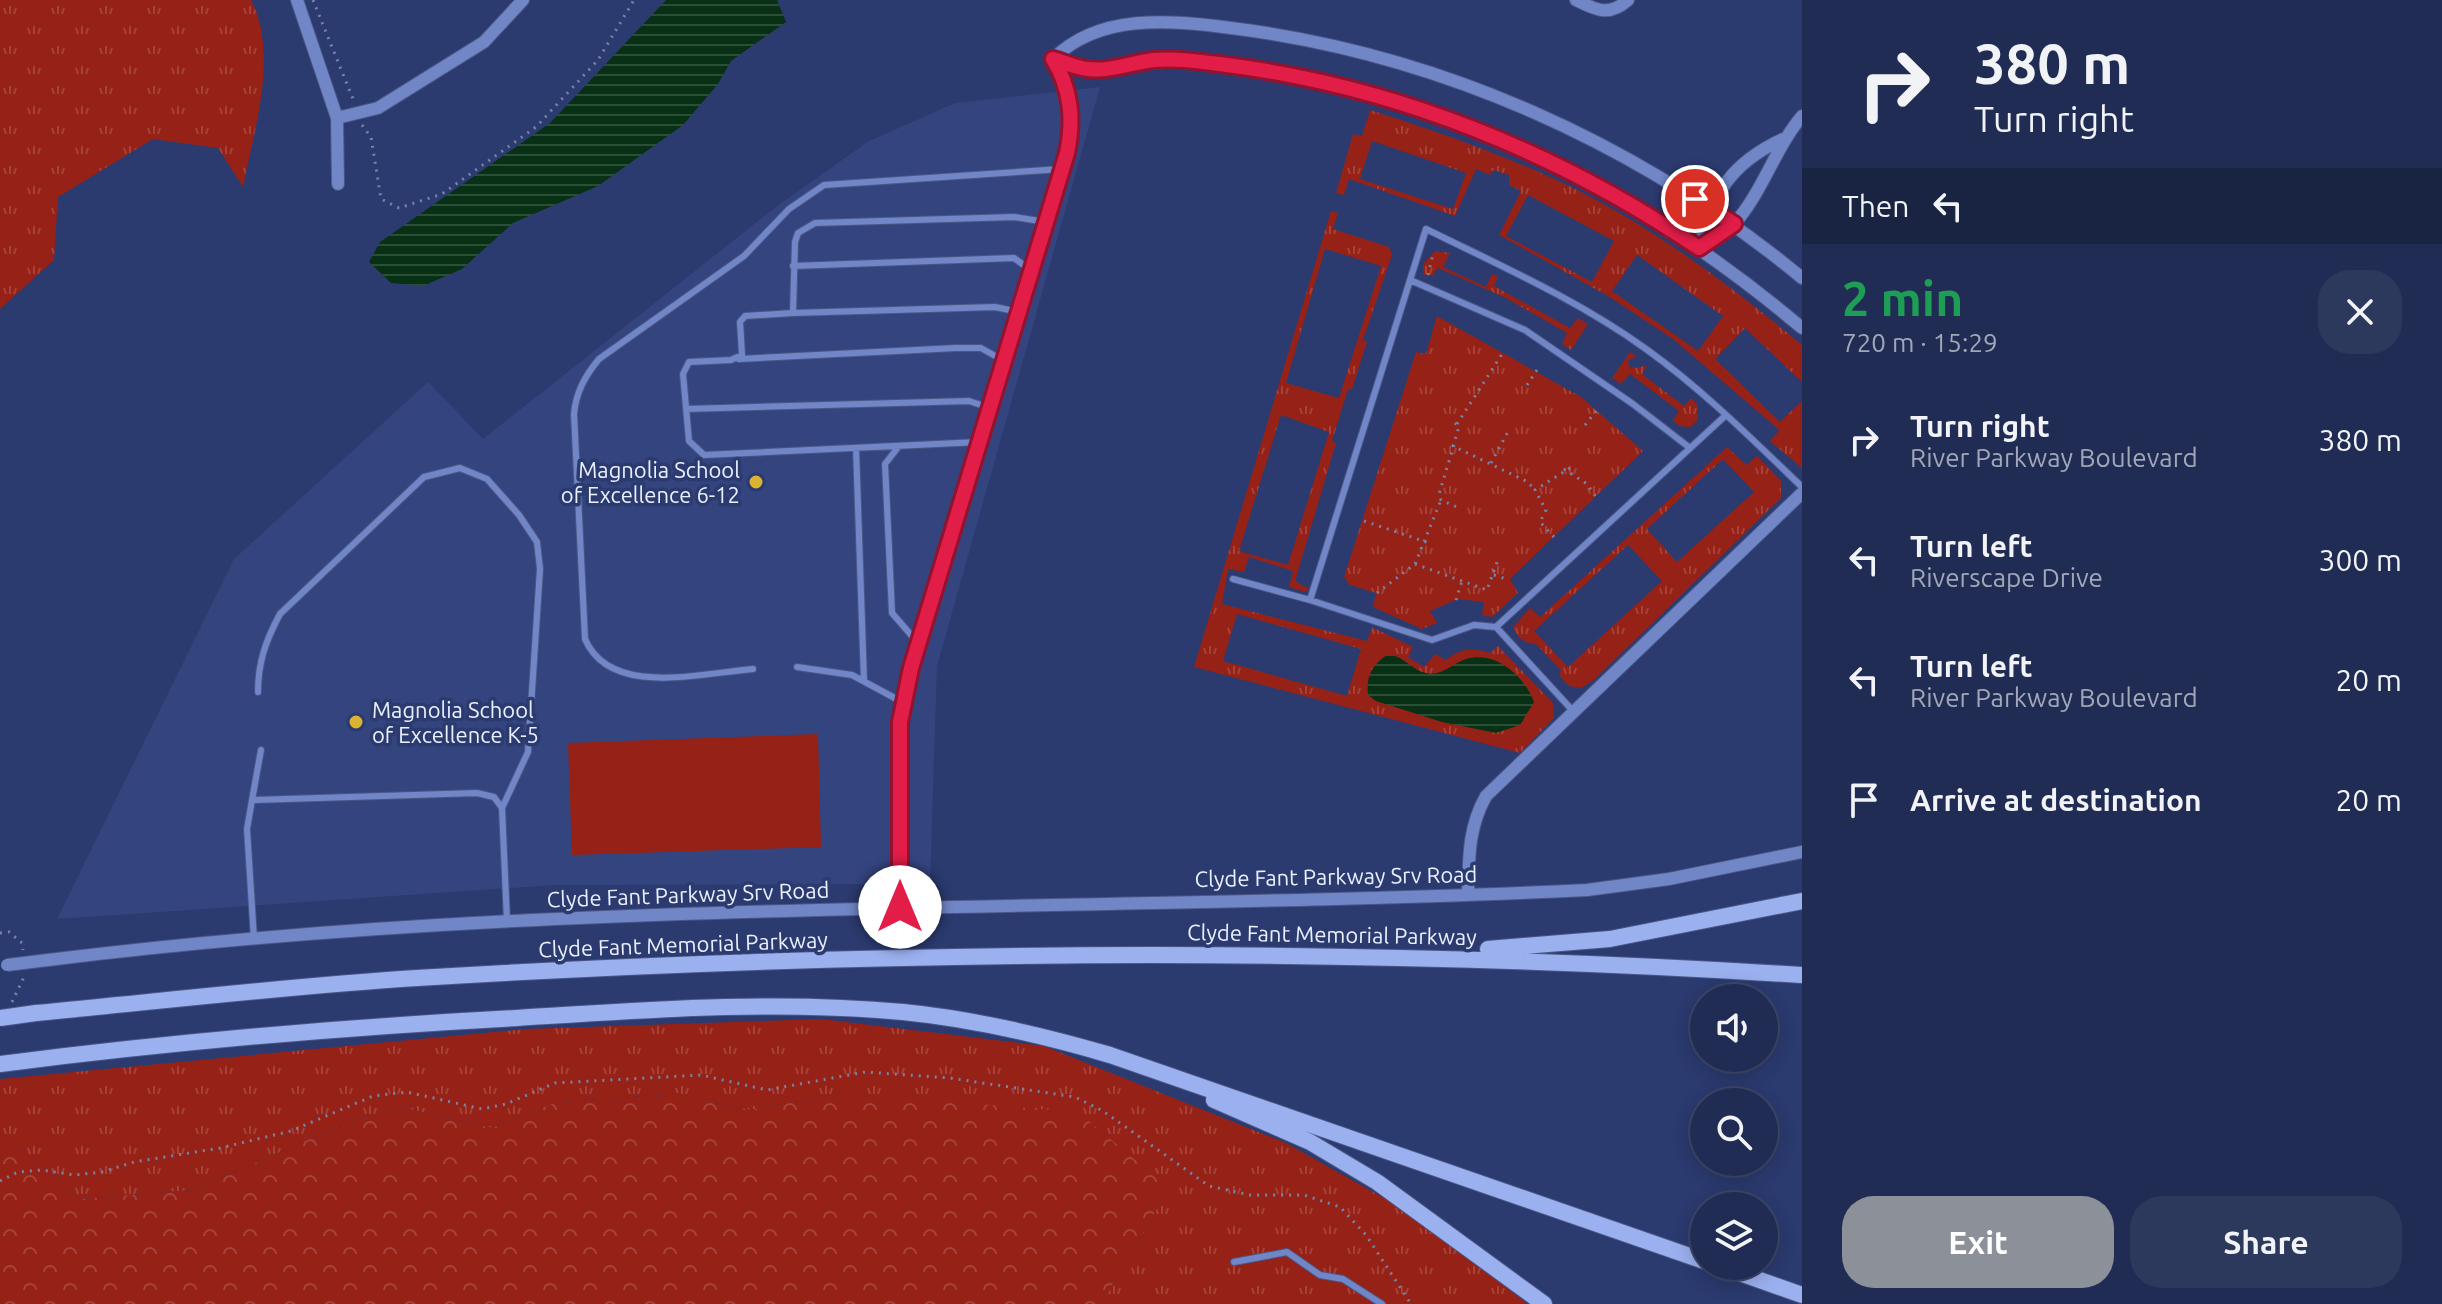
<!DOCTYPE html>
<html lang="en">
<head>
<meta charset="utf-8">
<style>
  :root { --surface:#202c53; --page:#2d385d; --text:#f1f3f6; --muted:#a2a7b8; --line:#3d486a; --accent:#8c9099 }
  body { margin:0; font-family:Ubuntu,sans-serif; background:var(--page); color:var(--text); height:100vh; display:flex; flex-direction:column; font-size:30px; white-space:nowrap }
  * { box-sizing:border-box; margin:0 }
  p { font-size:26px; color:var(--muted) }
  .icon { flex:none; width:44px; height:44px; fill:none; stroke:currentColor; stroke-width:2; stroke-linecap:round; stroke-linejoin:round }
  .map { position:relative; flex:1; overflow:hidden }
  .details { display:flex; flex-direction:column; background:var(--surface); width:640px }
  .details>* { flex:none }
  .banner { background:#202c53; color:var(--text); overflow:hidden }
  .buttons { position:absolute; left:1690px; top:984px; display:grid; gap:16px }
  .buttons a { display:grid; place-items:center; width:88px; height:88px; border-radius:50%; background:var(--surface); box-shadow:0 4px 20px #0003,0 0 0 2px var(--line); font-size:40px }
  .pin { position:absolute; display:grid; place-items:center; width:68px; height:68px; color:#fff; margin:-34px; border:4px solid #fff; border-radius:50%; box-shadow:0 2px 8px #0007 }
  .me { position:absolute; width:88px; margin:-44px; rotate:0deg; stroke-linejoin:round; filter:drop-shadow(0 0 6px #0008) }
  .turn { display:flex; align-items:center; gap:28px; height:168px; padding:0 40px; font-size:36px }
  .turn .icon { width:104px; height:104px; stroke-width:2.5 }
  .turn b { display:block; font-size:56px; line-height:68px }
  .then { display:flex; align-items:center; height:76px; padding:0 40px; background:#0003; gap:16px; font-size:30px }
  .round { display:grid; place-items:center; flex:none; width:84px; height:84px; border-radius:32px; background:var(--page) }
  .overview { display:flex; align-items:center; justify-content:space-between; height:136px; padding:0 40px }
  h1 { font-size:48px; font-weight:700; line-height:60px; color:#1e9e55 }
  .action { display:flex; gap:16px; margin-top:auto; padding:16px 40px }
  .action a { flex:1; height:92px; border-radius:32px; background:var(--accent); color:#fff; font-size:32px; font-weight:700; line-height:92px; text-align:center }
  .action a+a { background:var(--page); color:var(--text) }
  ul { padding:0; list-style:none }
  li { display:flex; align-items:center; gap:24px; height:120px; padding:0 40px }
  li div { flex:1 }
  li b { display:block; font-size:30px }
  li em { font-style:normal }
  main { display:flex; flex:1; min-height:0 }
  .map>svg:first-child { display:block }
  .built { fill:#34447f }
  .grass { fill:url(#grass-tufts); fill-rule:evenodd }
  .forest { fill:url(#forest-crowns) }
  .garden { fill:#962116 }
  .water { fill:url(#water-rules) }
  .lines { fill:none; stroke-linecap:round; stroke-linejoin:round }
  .lane-casing { stroke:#4a5786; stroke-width:8 }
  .street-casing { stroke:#4a5786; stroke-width:14 }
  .secondary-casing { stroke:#4a5786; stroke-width:18 }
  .path { stroke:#7883a8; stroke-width:3; stroke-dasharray:2 6; stroke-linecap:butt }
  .lane { stroke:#7186c7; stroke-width:6 }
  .street { stroke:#7186c7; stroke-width:12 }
  .secondary { stroke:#9bb0ef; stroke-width:16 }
  .street-bridge-casing { stroke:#4a5786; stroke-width:14; stroke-linecap:butt }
  .secondary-bridge-casing { stroke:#4a5786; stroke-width:18; stroke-linecap:butt }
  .street-bridge { stroke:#7186c7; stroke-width:12 }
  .secondary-bridge { stroke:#9bb0ef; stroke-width:16 }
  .route-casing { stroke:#92132f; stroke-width:20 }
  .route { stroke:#e11d48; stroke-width:14 }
  .poi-dot { fill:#dbb233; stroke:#2b3a6f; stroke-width:3 }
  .labels { text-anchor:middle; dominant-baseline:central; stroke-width:7; stroke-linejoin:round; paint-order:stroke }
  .poi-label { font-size:22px; fill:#ebf0fe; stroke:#2b3a6f; text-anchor:end }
  .street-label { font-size:22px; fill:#ebf0fe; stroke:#2b3a6f }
</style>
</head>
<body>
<main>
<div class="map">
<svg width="1802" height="1304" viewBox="0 0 1802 1304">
  <defs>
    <pattern id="grass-tufts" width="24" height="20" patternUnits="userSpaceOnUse" patternTransform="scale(2)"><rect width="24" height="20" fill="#962116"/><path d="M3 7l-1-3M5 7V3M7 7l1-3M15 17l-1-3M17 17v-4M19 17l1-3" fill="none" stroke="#a54239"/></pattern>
    <pattern id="forest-crowns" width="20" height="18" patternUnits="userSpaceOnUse" patternTransform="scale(2)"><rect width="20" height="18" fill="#962116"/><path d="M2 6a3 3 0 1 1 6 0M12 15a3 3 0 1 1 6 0" fill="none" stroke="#a54239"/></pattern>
    <pattern id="water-rules" width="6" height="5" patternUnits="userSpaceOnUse" patternTransform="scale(2)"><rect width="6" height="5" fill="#083014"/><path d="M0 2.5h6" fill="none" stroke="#2c4e37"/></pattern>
  </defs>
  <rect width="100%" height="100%" fill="#2b3a6f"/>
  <path class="built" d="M 1100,87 L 937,666 L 930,884 L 554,885 L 57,919 L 234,559 L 428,382 L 483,439 L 777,206 L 869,141 L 955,103 Z"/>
  <path class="grass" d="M 0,0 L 251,0 C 279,54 254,130 243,187 L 218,148 L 153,139 L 58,197 L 54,260 L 0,309 Z
    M 1370,110 C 1430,129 1490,150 1548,176 C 1641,218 1724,280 1802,345 L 1802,382 L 1745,328 L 1715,359 L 1780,422 L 1802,401 L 1802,468 L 1770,441 L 1779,431 L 1777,428 L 1673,339 L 1608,296 L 1499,235 L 1521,191 L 1509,185 L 1509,175 L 1493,170 L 1490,175 L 1476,169 L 1455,216 L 1349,179 L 1344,195 L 1336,193 L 1353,134 L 1362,136 ZM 1372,141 L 1466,173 L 1453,209 L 1360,179 ZM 1528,195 L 1614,241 L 1592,282 L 1506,236 ZM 1637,255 L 1723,316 L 1698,351 L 1612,291 Z
    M 1331,211 L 1338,213 L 1333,229 L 1389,247 L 1392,255 L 1363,340 L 1367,342 L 1352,389 L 1348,389 L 1332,441 L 1336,443 L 1295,581 L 1309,589 L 1305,592 L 1289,587 L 1293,571 L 1249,557 L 1244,572 L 1228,569 L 1222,604 L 1367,641 L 1372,628 L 1376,629 L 1413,647 L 1408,657 L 1424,667 L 1435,654 L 1446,660 C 1460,648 1472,647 1490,653 L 1498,646 L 1553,703 L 1554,718 L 1520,753 L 1194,667 ZM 1325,249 L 1381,266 L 1339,398 L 1286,383 ZM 1281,415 L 1329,432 L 1288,565 L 1239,551 ZM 1237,614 L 1361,649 L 1347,696 L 1223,661 Z
    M 1435,251 L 1450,253 L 1443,267 L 1486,287 L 1492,274 L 1498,277 L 1494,286 L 1570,328 L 1578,318 L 1588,324 L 1571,350 L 1562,344 L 1567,333 L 1506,298 L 1438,268 L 1432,276 L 1423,275 L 1423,264 Z
    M 1437,316 L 1581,397 L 1643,451 L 1510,579 L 1518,593 L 1492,617 L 1482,615 L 1484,602 L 1458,599 L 1430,611 L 1437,623 L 1422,629 L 1373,607 L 1376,593 L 1350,585 L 1344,577 L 1416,352 L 1426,354 Z
    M 1630,352 L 1637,357 L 1628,360 L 1630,368 L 1647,366 L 1642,374 L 1684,406 L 1691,398 L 1697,404 L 1697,421 L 1690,427 L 1679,426 L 1673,420 L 1679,411 L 1630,374 L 1621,384 L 1612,378 Z
    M 1727,447 L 1746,465 L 1757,456 L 1781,481 L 1781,498 L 1594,680 L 1581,688 L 1569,686 L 1559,675 L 1561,670 L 1536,644 C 1524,643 1518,639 1513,627 L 1530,608 L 1540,617 ZM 1723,459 L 1754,492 L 1677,562 L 1647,529 ZM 1628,545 L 1662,581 L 1568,667 L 1534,631 Z
    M 821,1019 L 1044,1046 L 1286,1143 L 1398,1206 L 1528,1304 L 1101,1304 L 1169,1188 L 842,1093 L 750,1110 L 676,1093 L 552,1104 L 492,1128 L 405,1108 L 358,1118 L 193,1190 L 80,1199 L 13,1142 L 0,1148 L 0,1079 L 526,1029 Z"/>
  <path class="forest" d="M 676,1093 L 750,1110 L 842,1093 L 1078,1112 L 1169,1188 L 1101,1304 L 0,1304 L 0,1148 L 13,1142 L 80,1199 L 193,1190 L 358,1118 L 405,1108 L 492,1128 L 552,1104 Z"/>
  <path class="garden" d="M 818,734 L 821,847 L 572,855 L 568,743 Z"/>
  <path class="water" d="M 666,0 L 777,0 L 786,22 L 731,61 L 718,84 L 683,125 L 598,186 L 513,223 L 462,269 L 423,286 L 391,283 L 369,262 L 380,242 L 550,123 Z
    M 1387,655 C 1403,654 1411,670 1426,673 C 1441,677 1453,663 1466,659 C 1496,650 1525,677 1534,702 L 1520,725 L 1496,733 L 1442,722 L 1376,701 L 1368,695 C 1366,676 1372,665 1387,655 Z"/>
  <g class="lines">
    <g class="lane-casing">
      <path id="lane" d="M 793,266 L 1014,258 L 1032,271
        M 1410,280 L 1525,330 L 1633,404 L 1690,448
        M 793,313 L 995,307 L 1019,312
        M 739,359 L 956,348 L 981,348 L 1004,361
        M 686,409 L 969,401 L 990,408
        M 979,442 L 704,455 L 689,441 L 683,374 L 689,362 L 731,360 L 742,355 L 740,322 L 745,316 L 793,313 L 795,242 L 798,233 L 815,223 L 1014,217 L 1046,222
        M 899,446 L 885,464 L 892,613 L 918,643
        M 856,448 L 864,681
        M 1233,579 L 1310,600
        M 1496,627 L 1726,415
        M 797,667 L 852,675 L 904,703
        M 753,669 C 702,673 610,698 585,639 L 574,414 C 576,392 585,376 599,359 L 744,256 L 789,209 L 824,185 L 1062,169
        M 258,692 C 258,662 266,640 280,614 L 424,477 L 460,468 L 487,479 L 519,515 L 537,542 L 540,569 L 528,752 L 502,808 L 507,921
        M 1573,711 L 1496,627 L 1474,625 L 1432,640 L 1310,600 L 1426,229 C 1501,266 1578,300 1646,349 C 1702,389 1752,439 1802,487
        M 252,800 L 261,750
        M 254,939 L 247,829 L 252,800 L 477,793 L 494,797 L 502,808
        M 1234,1262 L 1287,1252 L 1320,1275 L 1343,1279 L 1382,1304"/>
    </g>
    <g class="street-casing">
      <path id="street" d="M 297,0 L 337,118 L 338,184
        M 1576,0 C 1596,10 1609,17 1628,0
        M 1053,59 C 1099,13 1170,20 1231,28 C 1440,54 1640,144 1802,278
        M 1053,59 C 1064,62 1076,68 1088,69 C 1115,73 1144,59 1172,60 C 1200,60 1228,65 1256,69 C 1460,99 1646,196 1802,328
        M 337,118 L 378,108 L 484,42 L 523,0
        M 1699,248 C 1710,240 1726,233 1735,223 C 1763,191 1775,148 1802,116
        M 1699,248 C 1712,194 1731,163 1783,139
        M 1468,894 C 1469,858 1468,828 1486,796 L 1802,493
        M 900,907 L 900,722 L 911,668 L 1067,153 C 1074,118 1071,89 1053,59
        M 48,960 C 558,896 1074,914 1587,890 L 1669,879 L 1802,852"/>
    </g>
    <g class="secondary-casing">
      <path id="secondary" d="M 1488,949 L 1610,939 L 1802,901
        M 36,1013 C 163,1001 289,986 417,978 C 878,950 1341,946 1802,975
        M 0,1064 C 172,1042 344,1027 517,1018 C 645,1010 775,1000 903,1012 C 974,1019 1042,1035 1110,1055 L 1704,1261
        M 1214,1100 L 1310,1142 L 1377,1182 L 1544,1304
        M 1720,1266 L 1802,1295"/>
    </g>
    <path class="path" d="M 313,0 L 353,99
      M 362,125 L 371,137 L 381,199 L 399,208 L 442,194 L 536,127 L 598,60 L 634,0
      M 1428,275 L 1433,254
      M 1527,385 L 1537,370
      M 1455,423 L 1459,427 L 1453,446 L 1528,482 L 1535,490
      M 1457,424 L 1504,351
      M 1585,425 L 1597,410
      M 1454,445 L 1439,494 L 1441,500 L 1459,508
      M 1491,463 L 1510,428
      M 1564,469 L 1587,484 L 1596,497
      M 1364,521 L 1432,544
      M 1554,537 L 1540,522 L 1546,510 L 1535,490 L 1570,468
      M 1415,564 L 1487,590 L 1499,557
      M 1494,575 L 1509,580
      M 1377,593 L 1415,564 L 1441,500
      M 1456,600 L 1462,581
      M 0,933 L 9,932 L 22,943 L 23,950
      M 12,1002 L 24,977
      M 0,1181 L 18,1172 L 42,1170 L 74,1175 L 102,1172 L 134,1162 L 220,1148 L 291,1131 L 373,1096 L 407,1092 L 482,1109 L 506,1104 L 555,1083 L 701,1075 L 767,1090 L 865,1072 L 950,1078 L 1075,1097 L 1103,1111 L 1209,1186 L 1250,1195 L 1304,1195 L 1340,1207 L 1366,1235 L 1411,1304"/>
    <use href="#lane" class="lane"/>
    <use href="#street" class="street"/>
    <use href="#secondary" class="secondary"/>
    <g class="street-bridge-casing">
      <path id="street-bridge" d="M 7,965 L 48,960"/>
    </g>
    <g class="secondary-bridge-casing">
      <path id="secondary-bridge" d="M 0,1018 L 36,1013"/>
    </g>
    <use href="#street-bridge" class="street-bridge"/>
    <use href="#secondary-bridge" class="secondary-bridge"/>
  </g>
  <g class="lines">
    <g class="route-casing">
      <path id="route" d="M 900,907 L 900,722 L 911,668 L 1067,153 C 1074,119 1071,89 1053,59 C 1064,62 1076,68 1088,69 C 1109,72 1133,62 1154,60 C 1178,58 1202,62 1227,65 C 1397,87 1557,152 1699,248 L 1734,224 L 1695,199"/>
    </g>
    <use href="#route" class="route"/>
  </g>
  <g class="poi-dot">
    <circle cx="756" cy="482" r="8"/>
    <circle cx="356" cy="722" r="8"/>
  </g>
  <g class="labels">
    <g class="poi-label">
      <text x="740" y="469">Magnolia School<tspan x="740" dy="25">of Excellence 6-12</tspan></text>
      <text x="372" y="709" text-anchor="start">Magnolia School<tspan x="372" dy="25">of Excellence K-5</tspan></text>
    </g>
    <g class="street-label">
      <text transform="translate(1336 876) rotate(-1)">Clyde Fant Parkway Srv Road</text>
      <text transform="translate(688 894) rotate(-2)">Clyde Fant Parkway Srv Road</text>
      <text transform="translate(1332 934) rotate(1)">Clyde Fant Memorial Parkway</text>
      <text transform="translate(683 944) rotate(-2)">Clyde Fant Memorial Parkway</text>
    </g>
  </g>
</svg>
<div class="buttons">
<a><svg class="icon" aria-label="sound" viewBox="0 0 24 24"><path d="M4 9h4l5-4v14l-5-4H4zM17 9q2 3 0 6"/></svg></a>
<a><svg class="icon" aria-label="search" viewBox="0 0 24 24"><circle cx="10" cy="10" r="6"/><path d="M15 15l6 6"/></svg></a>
<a><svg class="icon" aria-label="layers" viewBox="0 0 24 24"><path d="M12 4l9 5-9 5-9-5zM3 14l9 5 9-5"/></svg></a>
</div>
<div class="pin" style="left:1695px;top:199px;background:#d93025"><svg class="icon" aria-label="arrive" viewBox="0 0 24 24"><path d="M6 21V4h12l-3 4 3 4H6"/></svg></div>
<svg class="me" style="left:900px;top:907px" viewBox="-20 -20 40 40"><circle r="19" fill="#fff"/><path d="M0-13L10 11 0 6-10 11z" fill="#e11d48"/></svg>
</div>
<section class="details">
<div class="banner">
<div class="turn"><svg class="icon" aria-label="right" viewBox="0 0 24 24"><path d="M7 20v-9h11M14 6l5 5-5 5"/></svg><div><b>380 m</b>Turn right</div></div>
<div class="then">Then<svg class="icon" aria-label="left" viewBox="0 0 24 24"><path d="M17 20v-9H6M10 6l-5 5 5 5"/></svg></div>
</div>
<div class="overview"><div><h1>2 min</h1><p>720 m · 15:29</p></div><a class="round"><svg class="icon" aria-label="close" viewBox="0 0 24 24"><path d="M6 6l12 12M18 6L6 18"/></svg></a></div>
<ul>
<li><svg class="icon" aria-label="right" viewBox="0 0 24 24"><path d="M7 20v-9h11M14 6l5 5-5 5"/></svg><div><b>Turn right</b><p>River Parkway Boulevard</p></div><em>380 m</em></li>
<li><svg class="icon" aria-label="left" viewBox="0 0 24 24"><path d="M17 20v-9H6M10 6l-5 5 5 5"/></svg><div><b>Turn left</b><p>Riverscape Drive</p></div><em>300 m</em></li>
<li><svg class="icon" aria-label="left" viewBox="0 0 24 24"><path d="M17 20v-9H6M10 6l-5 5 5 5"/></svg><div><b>Turn left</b><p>River Parkway Boulevard</p></div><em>20 m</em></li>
<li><svg class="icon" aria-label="arrive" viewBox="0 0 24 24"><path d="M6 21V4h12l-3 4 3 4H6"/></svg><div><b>Arrive at destination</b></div><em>20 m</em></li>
</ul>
<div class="action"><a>Exit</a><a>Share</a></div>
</section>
</main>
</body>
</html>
